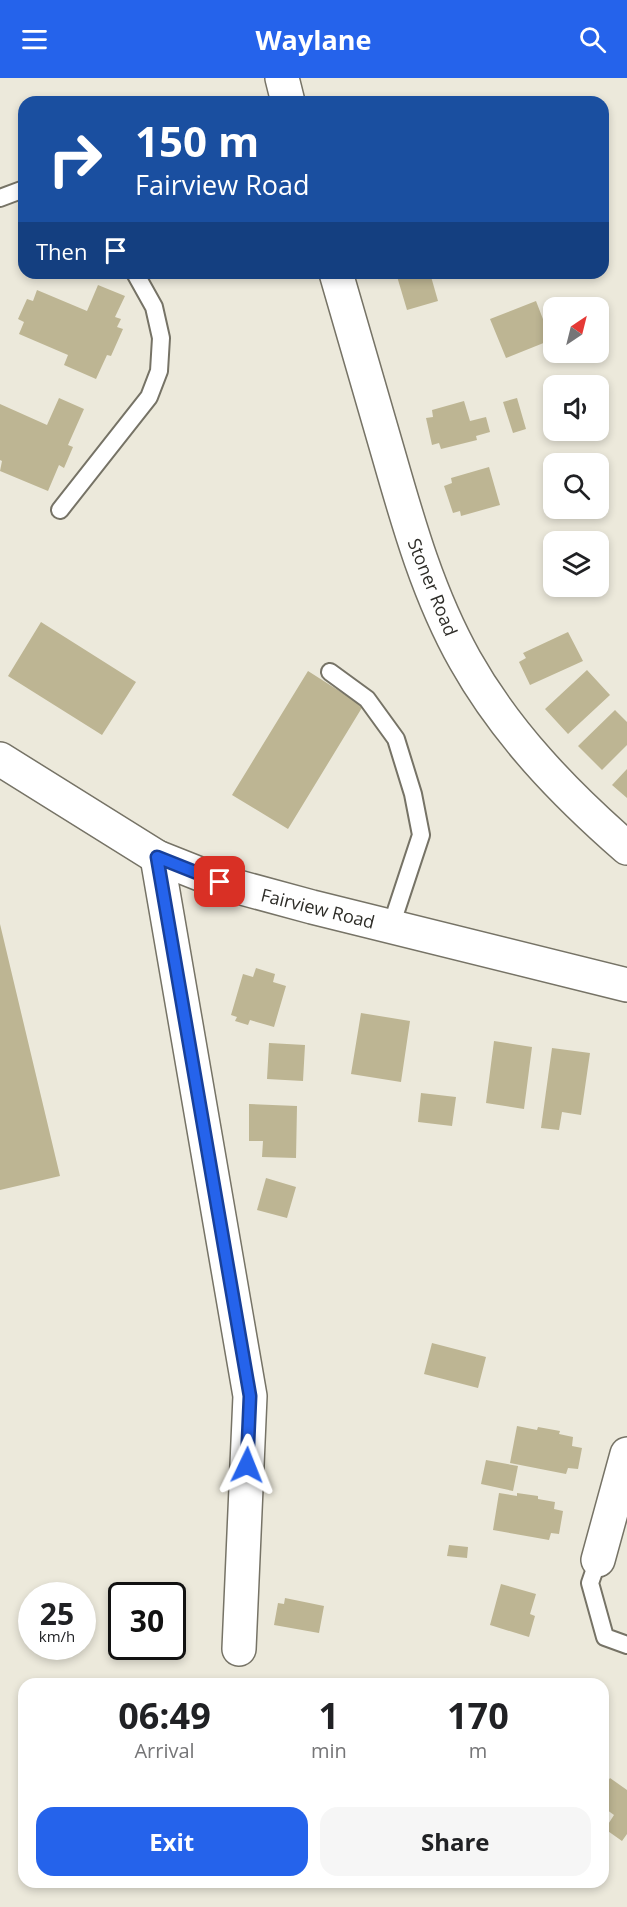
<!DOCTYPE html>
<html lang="en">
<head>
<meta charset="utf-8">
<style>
  :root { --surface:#fff; --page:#f6f6f6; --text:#202124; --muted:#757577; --accent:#2563eb }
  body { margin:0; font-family:"Open Sans",sans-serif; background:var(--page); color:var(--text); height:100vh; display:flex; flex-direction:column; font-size:22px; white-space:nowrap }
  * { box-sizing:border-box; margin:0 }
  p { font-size:20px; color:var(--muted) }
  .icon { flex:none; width:33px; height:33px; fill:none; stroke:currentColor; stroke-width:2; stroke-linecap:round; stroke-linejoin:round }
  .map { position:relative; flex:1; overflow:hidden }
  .drawer { position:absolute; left:18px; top:1600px; width:591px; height:210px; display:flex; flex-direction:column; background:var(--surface); border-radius:18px; box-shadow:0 3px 9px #0003 }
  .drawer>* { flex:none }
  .banner { position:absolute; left:18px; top:18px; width:591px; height:183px; border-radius:18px; box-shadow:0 3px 9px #0003; background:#1a4fa0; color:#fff; overflow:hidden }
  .needle { width:39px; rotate:35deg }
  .tools { position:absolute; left:543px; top:219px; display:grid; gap:12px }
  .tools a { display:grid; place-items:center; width:66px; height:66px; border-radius:12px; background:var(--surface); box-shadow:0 3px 9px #0003; font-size:30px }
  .speed { position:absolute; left:18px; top:1504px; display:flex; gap:12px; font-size:30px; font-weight:700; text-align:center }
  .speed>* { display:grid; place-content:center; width:78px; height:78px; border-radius:50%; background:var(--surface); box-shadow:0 3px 9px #0003; line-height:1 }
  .speed small { font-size:15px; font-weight:400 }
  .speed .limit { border:3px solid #111; border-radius:9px; background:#fff; color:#111 }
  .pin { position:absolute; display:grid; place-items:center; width:51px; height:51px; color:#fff; margin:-26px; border-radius:12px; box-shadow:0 3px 9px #0006 }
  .me { position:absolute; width:66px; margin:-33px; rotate:2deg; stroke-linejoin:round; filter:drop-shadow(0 0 4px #0008) }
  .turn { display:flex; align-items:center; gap:21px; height:126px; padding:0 18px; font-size:27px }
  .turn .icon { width:78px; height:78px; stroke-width:2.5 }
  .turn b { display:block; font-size:42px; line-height:51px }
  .then { display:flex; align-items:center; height:57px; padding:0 18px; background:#0003; gap:12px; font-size:22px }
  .eta { display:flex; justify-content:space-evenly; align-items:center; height:102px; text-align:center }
  .eta b { font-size:36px; font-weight:700; line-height:42px }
  .cta { display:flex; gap:12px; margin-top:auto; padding:12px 18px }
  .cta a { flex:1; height:69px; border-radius:18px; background:var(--accent); color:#fff; font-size:24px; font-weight:700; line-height:69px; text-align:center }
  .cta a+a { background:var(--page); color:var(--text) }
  header { display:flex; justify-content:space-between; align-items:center; height:78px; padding:0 18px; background:var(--accent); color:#fff; font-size:27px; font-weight:700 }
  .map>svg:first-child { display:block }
  .building { fill:#bdb593 }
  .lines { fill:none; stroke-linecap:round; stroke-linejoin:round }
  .lane-casing { stroke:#767366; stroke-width:20 }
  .street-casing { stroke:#767366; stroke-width:36 }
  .secondary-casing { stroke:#767366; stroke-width:36 }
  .lane { stroke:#fff; stroke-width:16 }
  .street { stroke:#fff; stroke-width:33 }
  .secondary { stroke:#fff; stroke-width:33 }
  .route-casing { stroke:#184099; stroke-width:15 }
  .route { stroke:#2563eb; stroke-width:10 }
  .labels { text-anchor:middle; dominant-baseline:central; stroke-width:5; stroke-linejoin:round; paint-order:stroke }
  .street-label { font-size:18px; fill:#2e2d28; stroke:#fff }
</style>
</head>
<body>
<header><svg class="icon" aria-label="menu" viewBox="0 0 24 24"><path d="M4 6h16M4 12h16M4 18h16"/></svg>Waylane<svg class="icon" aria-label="search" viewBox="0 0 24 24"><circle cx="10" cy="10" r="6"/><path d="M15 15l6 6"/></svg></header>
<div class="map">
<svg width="627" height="1829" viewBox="0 0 627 1829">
  <rect width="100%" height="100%" fill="#ece9db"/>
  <path class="building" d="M 396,195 L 430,195 L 438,223 L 407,232 Z
    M 98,207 L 125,218 L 115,239 L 121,241 L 117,249 L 123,251 L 111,278 L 107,277 L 96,301 L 64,287 L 68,277 L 19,256 L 24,244 L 18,241 L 27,221 L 33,223 L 37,212 L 87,233 Z
    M 536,223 L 551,262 L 506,280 L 490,241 Z
    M 59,320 L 84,331 L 68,367 L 73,369 L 64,390 L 59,387 L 48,413 L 0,393 L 2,383 L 0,382 L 0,326 L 47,347 Z
    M 517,320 L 526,351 L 513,355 L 503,324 Z
    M 464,323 L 470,343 L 486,339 L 490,354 L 476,358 L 477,362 L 441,371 L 439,365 L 432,367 L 426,340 L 433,339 L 432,332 Z
    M 489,389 L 500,427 L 461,438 L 460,433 L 453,435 L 444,408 L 452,405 L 451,400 Z
    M 41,544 L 136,604 L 102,657 L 8,598 Z
    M 568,554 L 583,583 L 530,607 L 519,584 L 526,580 L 523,575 Z
    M 587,592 L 610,617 L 568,656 L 545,631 Z
    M 308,593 L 363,628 L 288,751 L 232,717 Z
    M 615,632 L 627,644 L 627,667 L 602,692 L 578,668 Z
    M 627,691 L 627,720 L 612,707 Z
    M 0,846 L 60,1098 L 0,1112 Z
    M 256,890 L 275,896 L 273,904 L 286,908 L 274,949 L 250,942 L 248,947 L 235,943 L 237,939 L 231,937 L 243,896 L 253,899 Z
    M 361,935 L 410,943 L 401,1004 L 351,996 Z
    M 494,963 L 532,969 L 524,1031 L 486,1025 Z
    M 269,965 L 305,967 L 303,1003 L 267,1001 Z
    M 552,970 L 590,975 L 581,1037 L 562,1034 L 559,1052 L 541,1050 Z
    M 421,1015 L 456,1019 L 452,1048 L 418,1044 Z
    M 249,1026 L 297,1028 L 296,1080 L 262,1079 L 263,1063 L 249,1063 Z
    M 266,1100 L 296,1109 L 287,1140 L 257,1132 Z
    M 432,1265 L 486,1279 L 478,1310 L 424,1296 Z
    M 517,1348 L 537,1352 L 538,1349 L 560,1353 L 559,1356 L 573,1359 L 572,1368 L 582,1370 L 578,1391 L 568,1390 L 566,1396 L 510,1385 Z
    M 486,1382 L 518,1388 L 513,1413 L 481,1406 Z
    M 499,1415 L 517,1418 L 517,1415 L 538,1418 L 538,1421 L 555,1424 L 554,1431 L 563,1433 L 559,1456 L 551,1455 L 549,1462 L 493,1452 Z
    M 449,1467 L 468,1469 L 467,1480 L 447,1478 Z
    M 501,1506 L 536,1516 L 530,1536 L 535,1538 L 529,1559 L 490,1547 Z
    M 285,1520 L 324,1528 L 319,1555 L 274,1547 L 278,1525 L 284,1526 Z
    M 610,1700 L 627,1712 L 627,1756 L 622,1763 L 605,1751 L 614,1737 L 603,1729 L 603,1710 Z"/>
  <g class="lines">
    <g class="lane-casing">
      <path id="lane" d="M 0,120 L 24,111
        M 60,432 L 149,319 L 159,293 L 161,260 L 154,229 L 135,195
        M 330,594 L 367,621 L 396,661 L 413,716 L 421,757 L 391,848
        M 598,1482 L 590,1505 L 605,1559 L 627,1567"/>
    </g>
    <g class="street-casing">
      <path id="street" d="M 282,0 L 288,24
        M 336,195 C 354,256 371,317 389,378 C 409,448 429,518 465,582 C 506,655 564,715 627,770
        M 157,779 L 250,1318 L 239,1571
        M 598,1482 L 627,1376"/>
    </g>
    <g class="secondary-casing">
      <path id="secondary" d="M 0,681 L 157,779 L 220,804 L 312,829 L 627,907"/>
    </g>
    <use href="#lane" class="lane"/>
    <use href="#street" class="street"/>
    <use href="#secondary" class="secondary"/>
  </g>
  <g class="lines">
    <g class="route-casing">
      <path id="route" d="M 220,804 L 157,779 L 250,1318 L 247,1387"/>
    </g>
    <use href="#route" class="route"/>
  </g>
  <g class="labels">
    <g class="street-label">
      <text transform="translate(433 509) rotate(68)">Stoner Road</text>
      <text transform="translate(318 830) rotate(14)">Fairview Road</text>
    </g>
  </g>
</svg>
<div class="tools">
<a><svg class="needle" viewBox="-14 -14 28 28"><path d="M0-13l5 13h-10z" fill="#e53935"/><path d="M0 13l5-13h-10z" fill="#757577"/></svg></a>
<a><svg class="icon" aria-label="sound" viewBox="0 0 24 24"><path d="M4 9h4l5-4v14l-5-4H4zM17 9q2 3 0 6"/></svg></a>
<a><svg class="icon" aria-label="search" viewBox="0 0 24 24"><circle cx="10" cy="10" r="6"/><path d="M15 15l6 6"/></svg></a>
<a><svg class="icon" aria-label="layers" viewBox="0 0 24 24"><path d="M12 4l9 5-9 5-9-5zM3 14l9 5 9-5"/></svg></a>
</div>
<div class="speed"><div>25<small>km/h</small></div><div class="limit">30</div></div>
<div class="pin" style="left:220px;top:804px;background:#d93025"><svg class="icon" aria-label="arrive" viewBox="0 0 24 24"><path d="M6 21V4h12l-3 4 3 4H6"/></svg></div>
<svg class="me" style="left:247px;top:1387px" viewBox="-20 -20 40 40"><path d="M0-17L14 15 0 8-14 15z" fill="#2563eb" stroke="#fff" stroke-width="4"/></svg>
<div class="banner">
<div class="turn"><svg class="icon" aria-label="right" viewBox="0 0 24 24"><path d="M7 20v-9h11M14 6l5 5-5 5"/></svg><div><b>150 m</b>Fairview Road</div></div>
<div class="then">Then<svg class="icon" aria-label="arrive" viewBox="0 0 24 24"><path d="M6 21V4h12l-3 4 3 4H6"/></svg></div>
</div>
<section class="drawer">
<div class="eta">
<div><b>06:49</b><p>Arrival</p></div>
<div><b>1</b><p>min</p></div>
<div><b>170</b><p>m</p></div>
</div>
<div class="cta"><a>Exit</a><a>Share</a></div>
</section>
</div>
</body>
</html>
